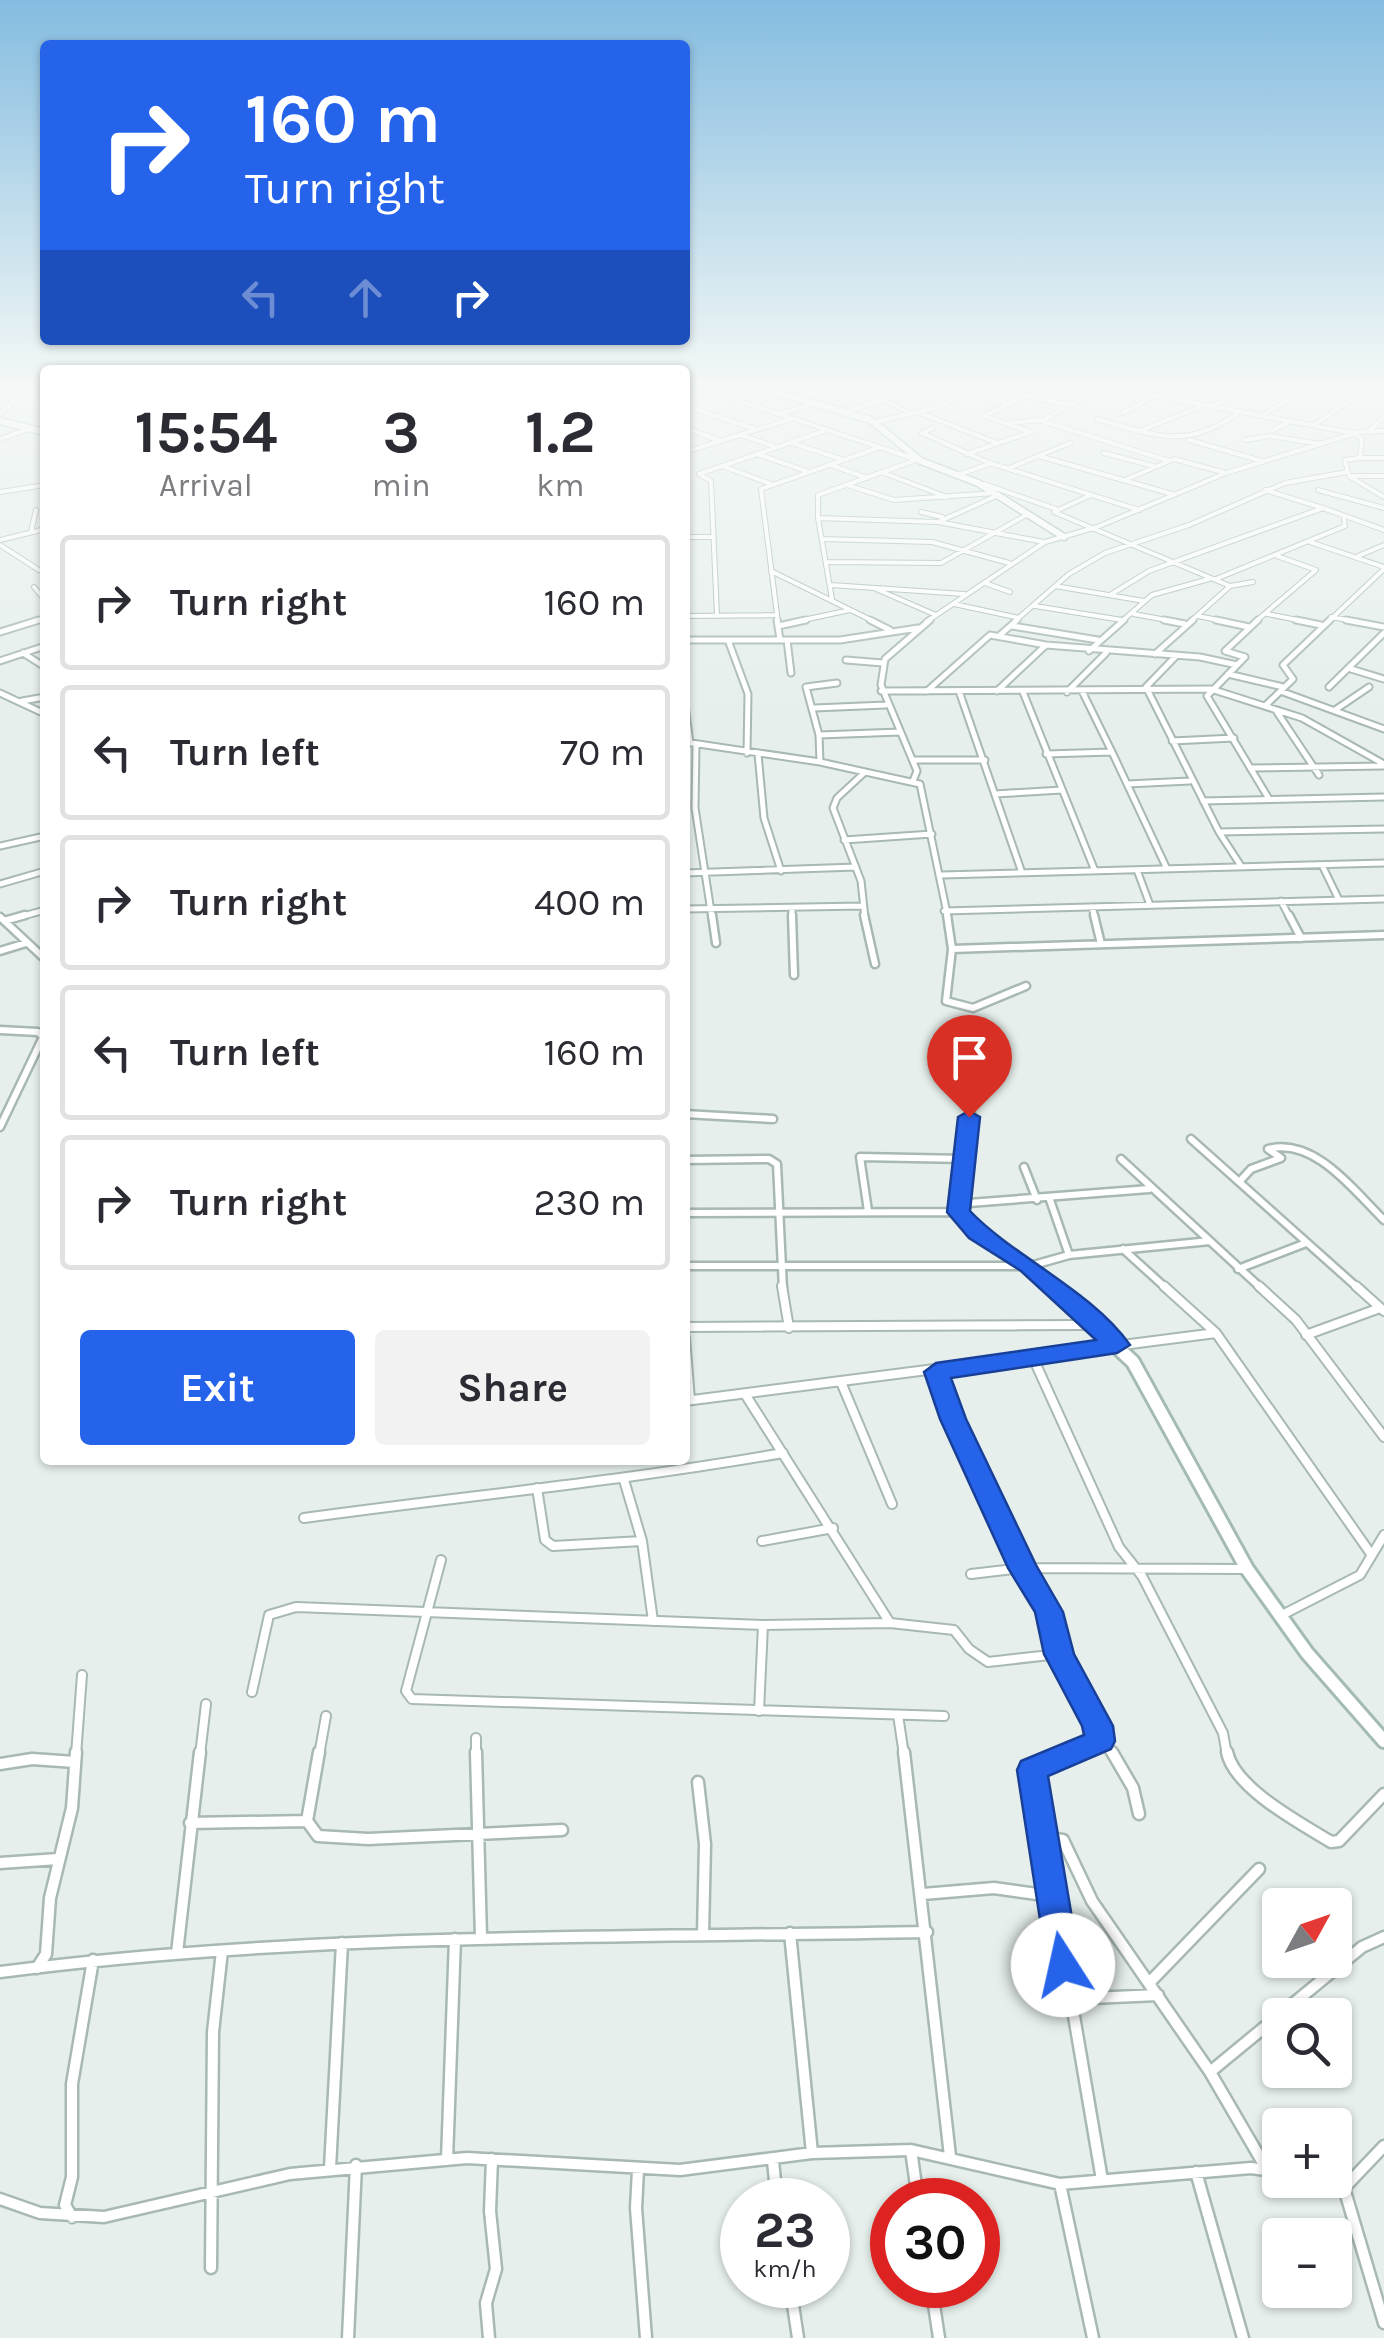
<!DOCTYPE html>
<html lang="en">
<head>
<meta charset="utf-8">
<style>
  :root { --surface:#fff; --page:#f2f2f3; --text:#2b2b33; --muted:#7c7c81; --line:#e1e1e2; --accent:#2563eb }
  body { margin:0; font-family:Karla,sans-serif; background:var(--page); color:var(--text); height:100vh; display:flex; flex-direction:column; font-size:38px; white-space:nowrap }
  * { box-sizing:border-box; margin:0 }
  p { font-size:32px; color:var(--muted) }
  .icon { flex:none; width:55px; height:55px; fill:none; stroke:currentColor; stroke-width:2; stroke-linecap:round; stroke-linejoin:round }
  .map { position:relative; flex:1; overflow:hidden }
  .sheet { position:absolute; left:40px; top:365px; width:650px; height:1100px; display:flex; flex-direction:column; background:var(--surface); border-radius:10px; box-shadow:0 2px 8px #0004 }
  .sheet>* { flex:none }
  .guide { position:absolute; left:40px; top:40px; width:650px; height:305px; border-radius:10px; box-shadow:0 2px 8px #0004; background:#2563eb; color:#fff; overflow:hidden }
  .needle { width:65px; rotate:50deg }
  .fabs { position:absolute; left:1262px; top:1888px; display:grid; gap:20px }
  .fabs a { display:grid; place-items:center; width:90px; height:90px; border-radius:10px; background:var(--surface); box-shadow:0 2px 8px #0004; font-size:50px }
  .speed { position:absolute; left:720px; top:2178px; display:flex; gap:20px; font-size:50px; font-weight:700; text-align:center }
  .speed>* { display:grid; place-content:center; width:130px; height:130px; border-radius:50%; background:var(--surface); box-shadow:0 2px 8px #0004; line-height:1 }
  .speed small { font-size:25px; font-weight:400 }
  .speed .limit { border:15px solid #d22; background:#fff; color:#111 }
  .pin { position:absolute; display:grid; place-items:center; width:85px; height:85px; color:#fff; margin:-102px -42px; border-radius:50% 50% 50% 0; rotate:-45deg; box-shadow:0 0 10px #0007 }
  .pin .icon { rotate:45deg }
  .me { position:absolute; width:110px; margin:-55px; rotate:350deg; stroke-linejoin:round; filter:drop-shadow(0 0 8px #0008) }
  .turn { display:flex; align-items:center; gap:35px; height:210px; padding:0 40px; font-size:45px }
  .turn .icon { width:130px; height:130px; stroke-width:2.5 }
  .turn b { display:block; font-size:70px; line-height:85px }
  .lanes { display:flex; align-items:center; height:95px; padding:0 40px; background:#0003; justify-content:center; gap:50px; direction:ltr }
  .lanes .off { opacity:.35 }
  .eta { display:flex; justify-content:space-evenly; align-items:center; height:170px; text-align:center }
  .eta b { font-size:60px; font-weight:700; line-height:70px }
  .cta { display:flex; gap:20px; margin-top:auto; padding:20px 40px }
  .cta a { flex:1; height:115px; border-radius:10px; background:var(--accent); color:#fff; font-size:40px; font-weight:700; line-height:115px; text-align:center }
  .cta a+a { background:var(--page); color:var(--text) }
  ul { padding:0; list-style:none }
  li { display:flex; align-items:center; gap:30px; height:135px; margin:0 20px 15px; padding:0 20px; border:5px solid var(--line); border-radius:10px }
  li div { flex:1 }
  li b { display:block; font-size:38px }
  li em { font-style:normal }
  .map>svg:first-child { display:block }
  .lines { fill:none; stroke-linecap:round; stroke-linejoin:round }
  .street-far4-casing { stroke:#a8b8b2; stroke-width:6 }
  .street-far3-casing { stroke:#a8b8b2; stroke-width:9 }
  .street-far2-casing { stroke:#a8b8b2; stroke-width:11 }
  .street-far1-casing { stroke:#a8b8b2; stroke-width:12 }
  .street-casing { stroke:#a8b8b2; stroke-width:15 }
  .secondary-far2-casing { stroke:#a4bbb3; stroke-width:9 }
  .secondary-far1-casing { stroke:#a4bbb3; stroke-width:15 }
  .secondary-casing { stroke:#a4bbb3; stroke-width:18 }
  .street-far4 { stroke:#fff; stroke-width:4 }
  .street-far3 { stroke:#fff; stroke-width:5 }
  .street-far2 { stroke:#fff; stroke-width:6 }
  .street-far1 { stroke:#fff; stroke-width:8 }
  .street { stroke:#fff; stroke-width:10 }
  .secondary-far2 { stroke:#fff; stroke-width:6 }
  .secondary-far1 { stroke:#fff; stroke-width:10 }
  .secondary { stroke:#fff; stroke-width:12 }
  .route { fill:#2563eb; stroke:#184099; stroke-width:2.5 }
</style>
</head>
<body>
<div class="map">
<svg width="1384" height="2338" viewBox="0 0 1384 2338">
  <rect width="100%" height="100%" fill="#e6efeb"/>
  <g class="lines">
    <g class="street-far4-casing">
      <path id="street-far4" d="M 835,386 L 887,399
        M 1104,386 L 1353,433 L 1362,439 L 1360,458 L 1345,460 L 1349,476 L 1384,497
        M 698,387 L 915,459
        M 967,394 L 1009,403
        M 1026,396 L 1069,405 L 1042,421 L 1169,461
        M 1165,397 L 1183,386
        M 0,399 L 18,399
        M 885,401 L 910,413
        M 1069,405 L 1108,388
        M 685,406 L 755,429
        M 1213,406 L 1246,386
        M 847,412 L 920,386
        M 920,413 L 997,443
        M 1123,413 L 1154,396
        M 0,414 L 31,386
        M 779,414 L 815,403
        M 1263,415 L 1309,386
        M 1097,419 C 1153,435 1188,451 1239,412
        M 875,422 L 939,407 L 983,386
        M 1011,423 L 1040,420
        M 1314,425 L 1372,386
        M 685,428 L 721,441
        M 933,428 L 922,433 L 987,462 L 1139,510
        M 1142,430 L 1204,405
        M 1370,430 L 1384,417
        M 1272,431 L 1288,422
        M 741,435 L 776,447
        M 0,439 L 29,429
        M 1189,440 L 1262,461
        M 1245,440 L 1270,436 L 1321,444
        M 792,443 L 841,459
        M 685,452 L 791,419
        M 1104,453 L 1153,466
        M 757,454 L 806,471
        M 967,454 L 1031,432 L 984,416 L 1046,386
        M 1039,456 L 1172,494
        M 1360,458 L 1384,458
        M 916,460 L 818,495 L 818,518 L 938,522 L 1044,542
        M 831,465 L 867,478
        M 722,466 L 771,484
        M 1009,468 L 1070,443
        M 884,473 L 947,497
        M 957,475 L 990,464
        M 1350,476 L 1384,476
        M 1125,480 L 1174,459 L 1226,473
        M 984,484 L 1056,509
        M 847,485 L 894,500 L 995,493
        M 1318,490 L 1384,508
        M 0,492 L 45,485
        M 1091,495 L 1054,512 L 1230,586
        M 1323,508 L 1384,530
        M 921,512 L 942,517
        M 818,518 L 832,599
        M 938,522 L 994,497
        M 31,532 L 36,510
        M 685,537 L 711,537
        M 823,539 L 932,542 L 1009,563
        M 0,540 L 45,529
        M 1310,542 L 1384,567
        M 0,545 L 39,570
        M 1358,556 L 1384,545
        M 826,562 L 941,563 L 1028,514
        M 771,571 L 875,622
        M 1216,579 L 1345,526 L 1344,519
        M 985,583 L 1010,592
        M 831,585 L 964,594
        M 1055,586 L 1144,601
        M 34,587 L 45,600
        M 876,589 L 936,615
        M 1110,595 L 1149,571 L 1323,508 L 1265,490
        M 954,604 L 1019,618
        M 1035,606 L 1122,620
        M 1134,614 L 1177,622
        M 1267,614 L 1308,622
        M 717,615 L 711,481 L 699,474 L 827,430
        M 685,616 L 777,615
        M 1198,616 L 1228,622
        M 1331,617 L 1359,622
        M 31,622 L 45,618
        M 778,622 L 761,489 L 878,448
        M 794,622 L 850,610
        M 926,622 L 1045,542 L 1097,527 L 1226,473 L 1359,432 L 1384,431
        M 1014,622 L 1069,574 L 1105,553 L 1189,525 L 1285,483 L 1347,472
        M 1121,622 L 1152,595 L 1209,579
        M 1190,622 L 1230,586 L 1253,582
        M 1255,622 L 1316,570 L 1277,556
        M 1328,622 L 1384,569"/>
    </g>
    <g class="street-far3-casing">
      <path id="street-far3" d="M 777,620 L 780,640
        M 870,620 L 890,630
        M 1164,620 L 1185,624
        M 1216,620 L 1249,627
        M 1296,620 L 1321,625
        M 1346,620 L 1384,627
        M 778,626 L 806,620
        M 1012,626 L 1098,640
        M 0,632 L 39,620
        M 1000,635 L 1017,620
        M 685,640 L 840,640 L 918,628
        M 728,640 L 748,694 L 747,753
        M 787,640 L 791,673
        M 1046,645 L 1200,657 L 1237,665
        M 1089,651 L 1124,620
        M 23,653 L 45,667
        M 1155,654 L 1193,620
        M 1176,656 L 1146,687 L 1219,832
        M 1245,657 L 1225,651 L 1258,620
        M 1245,657 L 1207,696 L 1269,799
        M 846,660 L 883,663
        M 0,661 L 45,646
        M 1351,669 L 1384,679
        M 1228,674 L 1283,687
        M 1329,687 L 1384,633
        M 881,691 L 1211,689 L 1302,718 L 1384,764
        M 927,691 L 990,635 L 1046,645 L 997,691
        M 959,691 L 1022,873
        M 1023,692 L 1095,871
        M 1067,692 L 1106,653
        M 1283,692 L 1384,729
        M 0,693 L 45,714
        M 22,701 L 45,697
        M 685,705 L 690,743
        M 1266,705 L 1293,679 L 1283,665 L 1330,620
        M 814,708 L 886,705
        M 1335,710 L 1369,687
        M 1277,712 L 1319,775
        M 819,735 L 900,732
        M 1172,741 L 1234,738
        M 685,742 L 820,762 L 920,784 L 948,918
        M 696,744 L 695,808 L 712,918
        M 1112,752 L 1167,869
        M 758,754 L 764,818 L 781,871
        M 1046,754 L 1112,752 L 1083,693
        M 913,760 L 985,760
        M 820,762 L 819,735 L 806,687 L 837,683
        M 1250,768 L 1384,766
        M 913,781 L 917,771 L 881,685 L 885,659 L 930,620
        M 1127,784 L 1190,781
        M 995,794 L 1062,790
        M 1203,801 L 1384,797
        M 844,840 L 932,834
        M 0,846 L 45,836
        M 1322,865 L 1339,900
        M 1241,866 L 1219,832 L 1384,829
        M 1137,870 L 1150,905
        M 685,873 L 856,867
        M 942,875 L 1384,863
        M 0,884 L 45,871
        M 1281,901 L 1290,918
        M 1092,907 L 1095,918
        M 792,908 L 792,918
        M 685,909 L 862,906
        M 944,911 L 1384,899
        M 16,918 L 45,910
        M 865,918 L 861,881 L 833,808 L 837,798 L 865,772"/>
    </g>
    <g class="street-far2-casing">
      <path id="street-far2" d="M 712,915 L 716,943
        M 792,915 L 794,975
        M 864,915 L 875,964
        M 947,915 L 952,949 L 946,1001 L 973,1008 L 1026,986
        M 1094,915 L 1101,944
        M 1289,915 L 1301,938
        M 0,917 L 45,959
        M 4,921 L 25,915
        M 952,949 L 1384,935
        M 0,951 L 26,943
        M 0,1030 L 38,1032 L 43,1037 L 0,1127
        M 971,1113 L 958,1212 L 978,1233 L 1029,1265
        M 685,1114 L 773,1119
        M 1191,1139 L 1359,1289
        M 1121,1159 L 1262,1289
        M 685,1160 L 769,1159 L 777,1164 L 783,1289
        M 1024,1167 L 1037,1200
        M 1240,1181 L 1251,1169 L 1281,1158 L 1268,1149 C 1315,1137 1354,1191 1384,1220
        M 1050,1200 L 1069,1255
        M 956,1204 L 1149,1189
        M 868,1211 L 860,1157 L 966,1159
        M 685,1213 L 958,1212
        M 1123,1249 L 1167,1289
        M 685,1266 L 1030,1266 L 1069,1255 L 1210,1241
        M 1238,1269 L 1306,1243"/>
    </g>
    <g class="street-far1-casing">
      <path id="street-far1" d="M 782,1286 L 789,1328
        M 1164,1286 L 1216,1333 L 1371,1554
        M 1259,1286 L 1296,1320 L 1384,1437
        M 1356,1286 L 1384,1311
        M 685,1327 L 1090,1325
        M 1306,1335 L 1380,1308
        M 685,1337 L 690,1400
        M 1034,1360 L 1119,1547 L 1142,1576 L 1223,1733 L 1227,1755
        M 936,1371 L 953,1419 L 1023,1568 L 1049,1611 L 1059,1654 L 1094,1713 L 1100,1741 L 1114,1755
        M 841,1382 L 892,1504
        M 745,1394 L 890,1623
        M 685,1401 L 1216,1333
        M 624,1480 L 642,1541 L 653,1621
        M 537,1488 L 545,1540 L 553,1546 L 642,1541
        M 304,1518 C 464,1496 624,1481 783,1453
        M 762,1541 L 833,1528
        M 441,1560 L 406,1691 L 412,1699 L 944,1716
        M 971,1574 L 1023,1568 L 1245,1569
        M 1280,1616 L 1360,1575 L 1384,1535
        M 252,1692 L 269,1615 L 296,1607 L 763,1625 L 890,1623 L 954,1630 L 969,1649 L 988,1662 L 1059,1654
        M 759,1711 L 763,1625
        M 898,1715 L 904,1755
        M 476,1738 L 476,1755
        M 76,1755 L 82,1675
        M 200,1755 L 206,1704
        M 319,1755 L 326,1716
        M 1068,1755 L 1100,1741"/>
    </g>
    <g class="street-casing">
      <path id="street" d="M 476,1752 L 481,1938
        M 904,1752 L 950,2156
        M 1074,1752 L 1032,1770 L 1102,2180
        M 1112,1752 L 1133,1788 L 1139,1814
        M 1227,1752 C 1234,1788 1300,1823 1331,1842 L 1339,1841 L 1384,1794
        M 0,1764 L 32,1759 L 75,1762
        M 698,1782 L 705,1844 L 703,1935
        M 307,1821 L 319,1752
        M 190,1823 L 307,1821 L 318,1836 L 368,1839 L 562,1830
        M 1040,1837 L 1063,1840 L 1092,1901 L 1210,2072 L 1266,2168
        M 0,1863 L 58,1859
        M 923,1894 L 994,1888 L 1051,1896
        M 790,1933 L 812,2153
        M 177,1953 L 200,1752
        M 37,1968 L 46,1954 L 50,1898 L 72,1808 L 76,1752
        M 0,1972 C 307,1932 618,1938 927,1932
        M 1150,1982 L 1259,1869
        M 1069,1999 L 1158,1995
        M 1210,2072 L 1362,1947 L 1384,1937
        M 1384,2146 L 1344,2188 L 1384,2323
        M 911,2150 L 918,2200
        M 447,2160 L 455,1939
        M 773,2161 L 777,2200
        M 330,2168 L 342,1943
        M 638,2170 L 636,2208 L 646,2338
        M 1196,2172 L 1243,2338
        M 1311,2180 L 1344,2188
        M 1060,2184 L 1093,2338
        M 0,2199 L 40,2213 L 104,2217 L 290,2174 L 467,2158 L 680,2170 L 812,2153 L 911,2150 L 1060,2184 L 1251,2168 L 1280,2172
        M 72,2217 L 65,2205 L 72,2177 L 72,2084 L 93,1960
        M 211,2268 L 213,2032 L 222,1951
        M 790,2285 L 798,2338
        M 931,2285 L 939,2338
        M 348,2338 L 356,2165
        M 489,2338 L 486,2303 L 496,2269 L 490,2211 L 492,2159"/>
    </g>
    <g class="secondary-far2-casing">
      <path id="secondary-far2" d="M 716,386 L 779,393 L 871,420 L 921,461 L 978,483 L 1064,537
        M 0,421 L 45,432"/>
    </g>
    <g class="secondary-far1-casing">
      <path id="secondary-far1" d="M 1030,1266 L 1054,1289"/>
    </g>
    <g class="secondary-casing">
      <path id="secondary" d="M 1052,1286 L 1133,1362 L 1247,1569 L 1307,1653 L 1384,1741"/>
    </g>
    <use href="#street-far4" class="street-far4"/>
    <use href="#street-far3" class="street-far3"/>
    <use href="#street-far2" class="street-far2"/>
    <use href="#street-far1" class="street-far1"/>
    <use href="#street" class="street"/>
    <use href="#secondary-far2" class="secondary-far2"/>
    <use href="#secondary-far1" class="secondary-far1"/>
    <use href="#secondary" class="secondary"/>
  </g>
  <linearGradient id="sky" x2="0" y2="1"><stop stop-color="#84bce0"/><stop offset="0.54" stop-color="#f4f8f6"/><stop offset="1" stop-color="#f4f8f6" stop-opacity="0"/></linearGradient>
  <rect width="1384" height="713" fill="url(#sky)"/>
  <path class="route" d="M 969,1111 L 980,1117 L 970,1211 C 1014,1257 1092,1291 1130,1345 L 1117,1353 L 951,1378 L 966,1419 L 1036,1565 L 1063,1612 L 1074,1654 L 1113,1726 L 1115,1741 L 1111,1749 L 1048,1776 L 1080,1965 L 1075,1975 L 1063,1979 L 1051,1975 L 1047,1965 L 1017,1770 L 1021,1761 L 1084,1735 L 1082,1726 L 1044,1654 L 1035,1612 L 1008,1568 L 940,1419 L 924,1372 L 936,1363 L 1096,1340 L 1021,1271 L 969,1238 L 947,1212 L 958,1117 Z"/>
</svg>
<div class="fabs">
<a><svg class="needle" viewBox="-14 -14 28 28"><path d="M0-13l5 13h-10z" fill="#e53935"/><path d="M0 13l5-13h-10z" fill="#7c7c81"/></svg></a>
<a><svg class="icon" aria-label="search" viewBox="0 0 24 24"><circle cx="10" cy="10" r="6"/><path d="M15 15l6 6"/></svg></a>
<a>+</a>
<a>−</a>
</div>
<div class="speed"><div>23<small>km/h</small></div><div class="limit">30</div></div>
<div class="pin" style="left:969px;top:1117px;background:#d93025"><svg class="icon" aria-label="arrive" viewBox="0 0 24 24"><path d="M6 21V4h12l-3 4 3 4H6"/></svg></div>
<svg class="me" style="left:1063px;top:1965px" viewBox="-20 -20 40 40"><circle r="19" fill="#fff"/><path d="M0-13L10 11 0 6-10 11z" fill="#2563eb"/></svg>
<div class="guide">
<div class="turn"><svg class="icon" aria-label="right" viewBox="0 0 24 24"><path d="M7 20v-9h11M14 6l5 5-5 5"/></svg><div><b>160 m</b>Turn right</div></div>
<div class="lanes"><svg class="icon off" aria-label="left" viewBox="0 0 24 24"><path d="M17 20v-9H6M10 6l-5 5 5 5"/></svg><svg class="icon off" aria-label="ahead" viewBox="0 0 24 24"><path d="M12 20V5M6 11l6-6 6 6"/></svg><svg class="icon" aria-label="right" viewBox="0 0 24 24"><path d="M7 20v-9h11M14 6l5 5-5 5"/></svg></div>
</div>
<section class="sheet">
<div class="eta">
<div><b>15:54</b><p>Arrival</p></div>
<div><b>3</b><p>min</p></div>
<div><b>1.2</b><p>km</p></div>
</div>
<ul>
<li><svg class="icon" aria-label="right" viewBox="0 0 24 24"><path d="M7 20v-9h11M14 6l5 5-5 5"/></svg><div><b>Turn right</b></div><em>160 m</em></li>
<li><svg class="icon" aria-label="left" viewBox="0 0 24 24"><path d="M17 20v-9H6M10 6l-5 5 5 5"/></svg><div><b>Turn left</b></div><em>70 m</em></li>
<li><svg class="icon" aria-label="right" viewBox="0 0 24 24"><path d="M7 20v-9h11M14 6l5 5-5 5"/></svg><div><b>Turn right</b></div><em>400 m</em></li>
<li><svg class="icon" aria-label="left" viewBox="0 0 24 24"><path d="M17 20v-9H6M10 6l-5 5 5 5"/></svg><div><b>Turn left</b></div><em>160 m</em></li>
<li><svg class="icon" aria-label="right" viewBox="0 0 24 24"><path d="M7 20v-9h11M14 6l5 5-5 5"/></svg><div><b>Turn right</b></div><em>230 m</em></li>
</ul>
<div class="cta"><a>Exit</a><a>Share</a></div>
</section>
</div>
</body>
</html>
